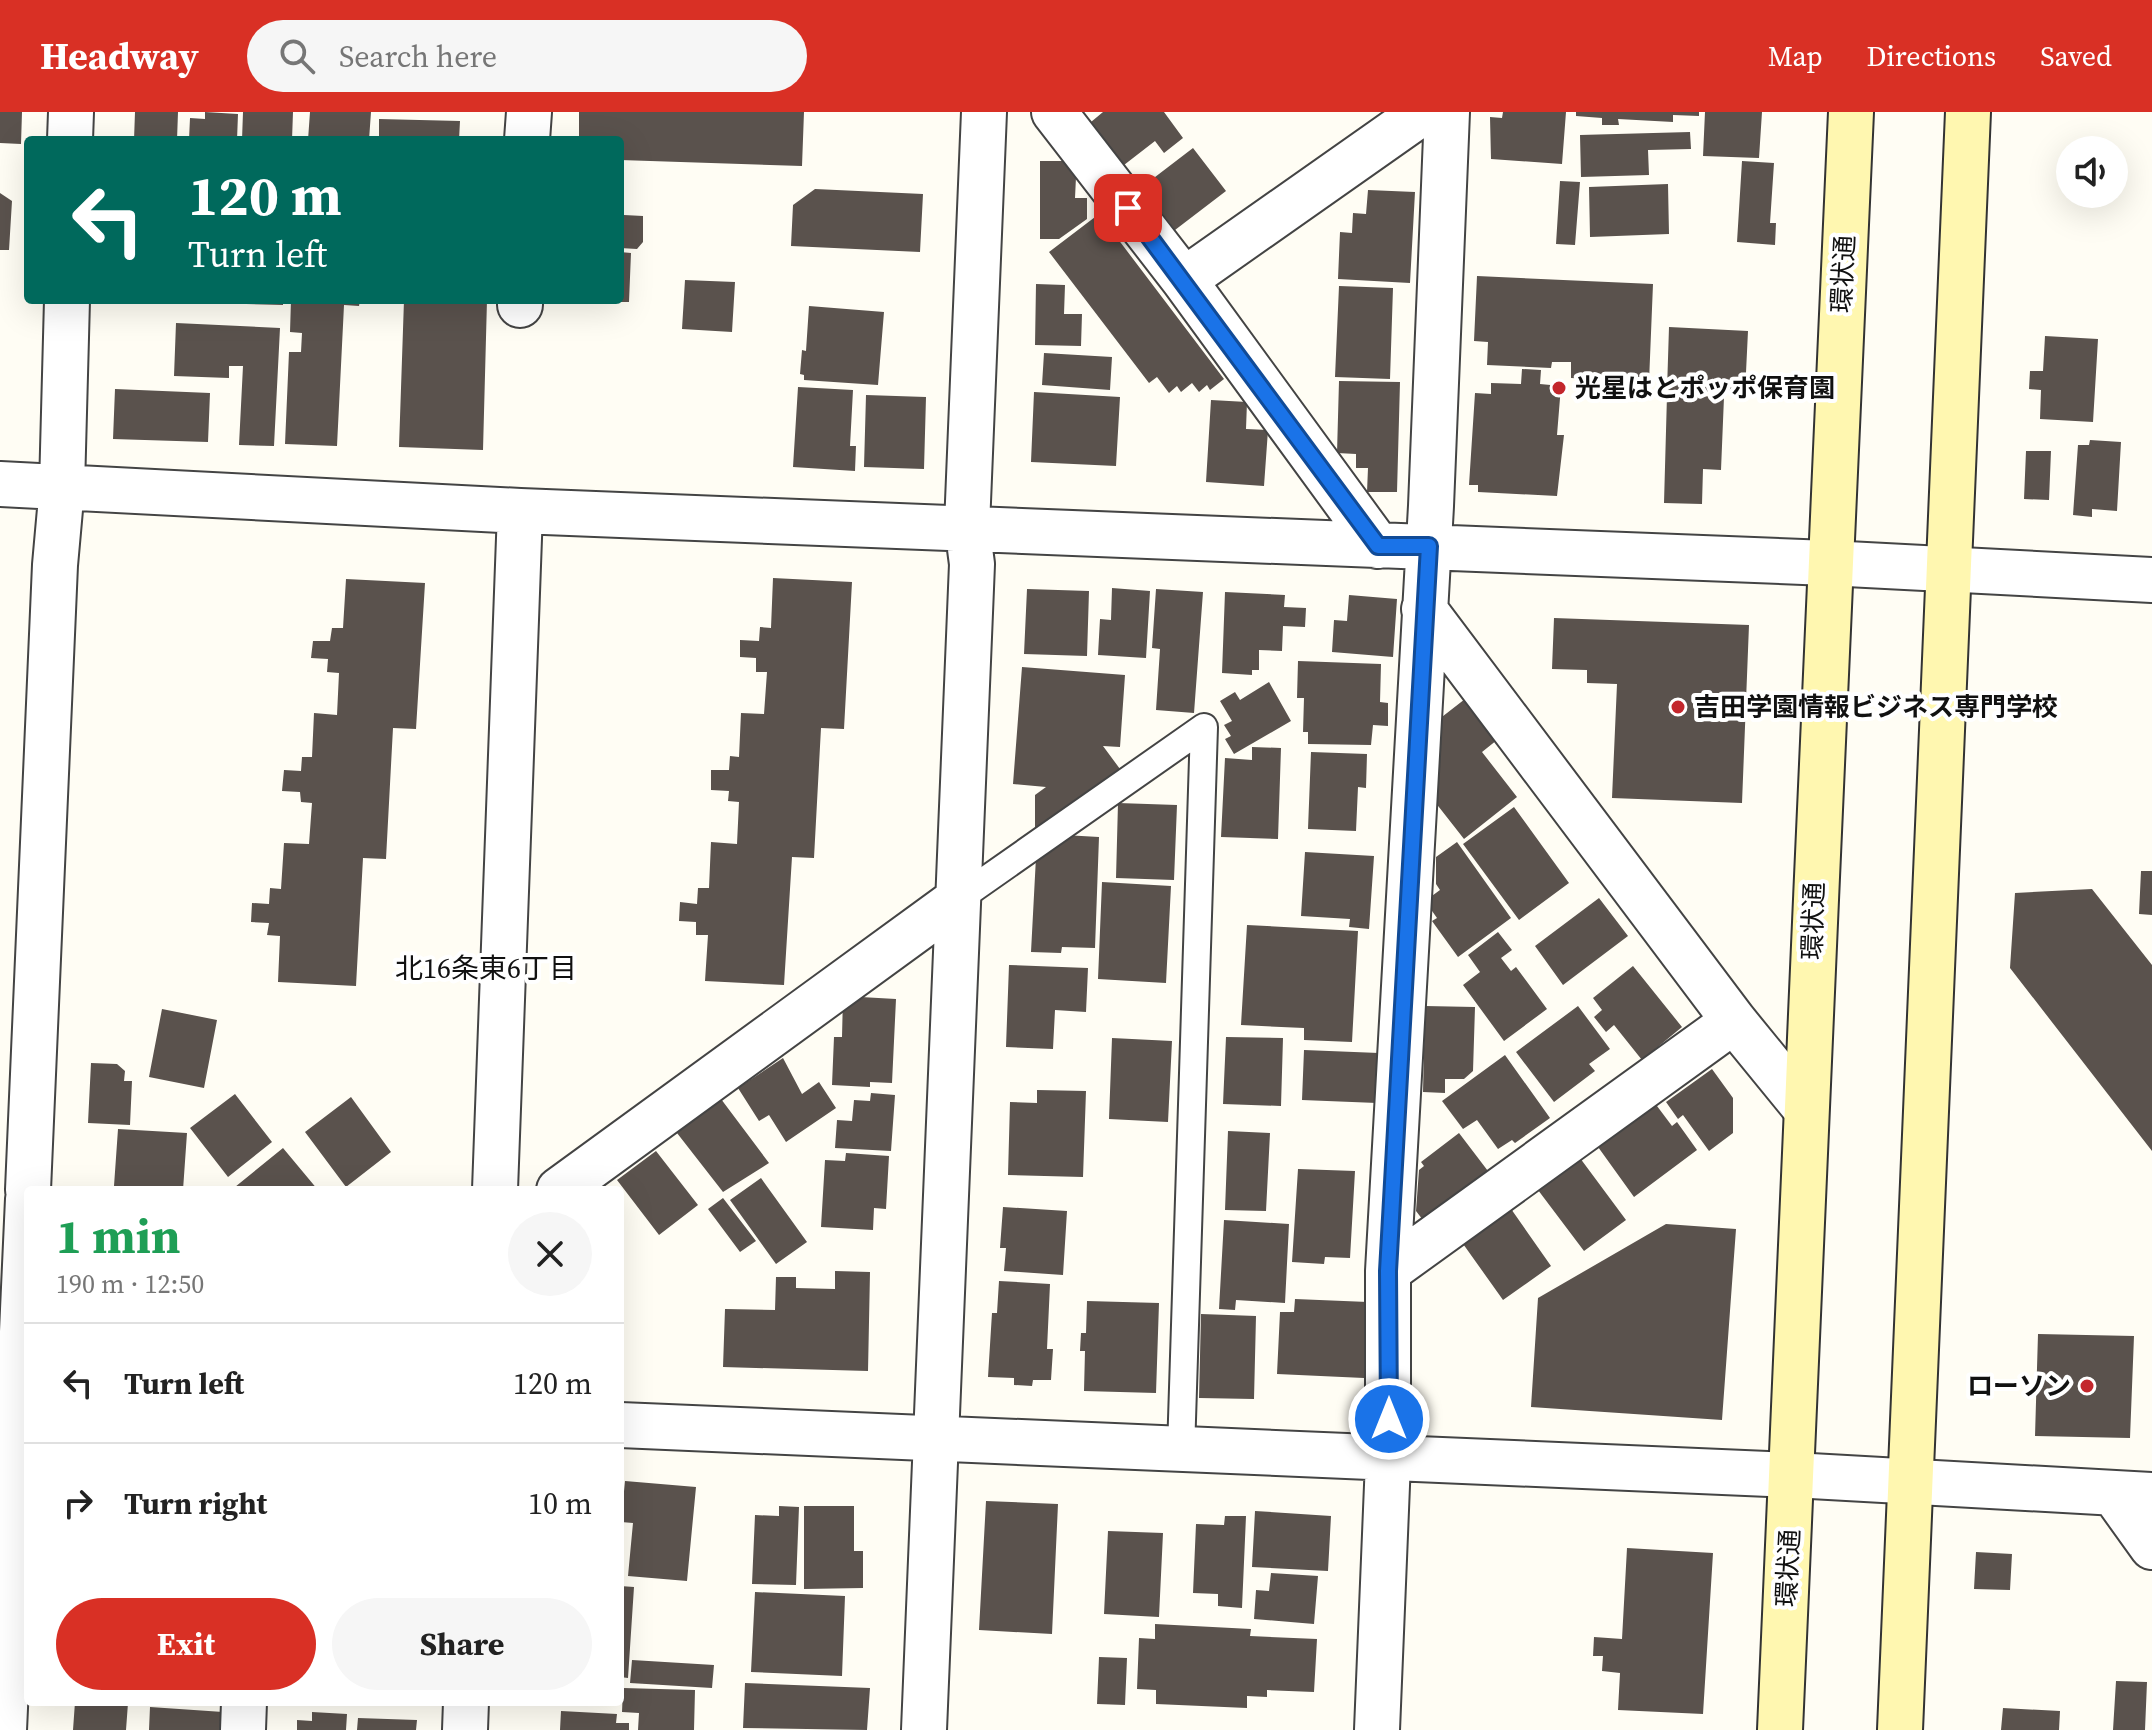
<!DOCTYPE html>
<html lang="en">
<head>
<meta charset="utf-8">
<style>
  :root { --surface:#fff; --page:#f6f6f6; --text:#222; --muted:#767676; --line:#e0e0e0; --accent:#d93025 }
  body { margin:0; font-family:"Source Serif 4","Noto Sans JP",serif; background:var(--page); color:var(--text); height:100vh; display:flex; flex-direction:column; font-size:30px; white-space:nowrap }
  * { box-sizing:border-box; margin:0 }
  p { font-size:26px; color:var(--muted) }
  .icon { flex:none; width:44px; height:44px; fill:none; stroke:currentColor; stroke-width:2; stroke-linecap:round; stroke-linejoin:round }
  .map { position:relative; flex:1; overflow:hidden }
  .sheet { position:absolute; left:24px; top:1074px; width:600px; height:520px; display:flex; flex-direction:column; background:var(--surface); border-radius:8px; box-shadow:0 8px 32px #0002 }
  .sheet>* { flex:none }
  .banner { position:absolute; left:24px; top:24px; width:600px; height:168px; border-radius:8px; box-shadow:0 8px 32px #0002; background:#00695c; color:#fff; overflow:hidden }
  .buttons { position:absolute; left:2056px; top:24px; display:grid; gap:16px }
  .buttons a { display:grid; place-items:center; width:72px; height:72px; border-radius:50%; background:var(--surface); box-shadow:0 8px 32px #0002; font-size:40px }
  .pin { position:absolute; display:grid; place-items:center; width:68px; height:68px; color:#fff; margin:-34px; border-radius:16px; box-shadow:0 4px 12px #0006 }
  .me { position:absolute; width:88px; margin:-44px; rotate:0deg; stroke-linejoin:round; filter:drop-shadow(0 0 6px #0008) }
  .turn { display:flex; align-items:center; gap:28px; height:168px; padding:0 32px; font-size:36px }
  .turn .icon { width:104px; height:104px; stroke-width:2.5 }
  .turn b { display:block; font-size:56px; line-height:68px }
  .round { display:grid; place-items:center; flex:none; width:84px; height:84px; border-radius:42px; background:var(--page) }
  .overview { display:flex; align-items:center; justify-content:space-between; height:136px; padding:0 32px }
  h1 { font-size:48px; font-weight:700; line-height:60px; color:#1e9e55 }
  .primary-button { display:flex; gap:16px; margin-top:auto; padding:16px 32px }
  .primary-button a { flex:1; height:92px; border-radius:48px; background:var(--accent); color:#fff; font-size:32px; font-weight:700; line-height:92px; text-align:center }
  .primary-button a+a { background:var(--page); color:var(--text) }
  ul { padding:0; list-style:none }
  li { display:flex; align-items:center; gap:24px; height:120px; padding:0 32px; border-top:2px solid var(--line) }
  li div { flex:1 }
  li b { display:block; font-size:30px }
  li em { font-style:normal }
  header { display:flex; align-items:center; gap:48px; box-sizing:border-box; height:112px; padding:0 40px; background:var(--accent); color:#fff }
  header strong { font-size:38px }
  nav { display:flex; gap:44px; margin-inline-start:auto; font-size:28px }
  .search { width:560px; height:72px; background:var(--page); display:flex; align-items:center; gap:20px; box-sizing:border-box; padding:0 28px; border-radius:44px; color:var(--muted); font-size:30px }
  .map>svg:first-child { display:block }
  .building { fill:#5a524d }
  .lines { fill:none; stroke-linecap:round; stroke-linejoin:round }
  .lane-casing { stroke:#444; stroke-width:30 }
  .street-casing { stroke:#444; stroke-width:48 }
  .secondary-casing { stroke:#333; stroke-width:48 }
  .lane { stroke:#fff; stroke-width:26 }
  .street { stroke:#fff; stroke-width:44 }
  .secondary { stroke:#fff7b0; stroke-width:44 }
  .route-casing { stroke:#114b97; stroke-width:20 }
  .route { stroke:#1a73e8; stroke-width:14 }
  .poi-dot { fill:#c3262c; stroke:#fff; stroke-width:3 }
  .labels { text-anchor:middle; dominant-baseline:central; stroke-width:8; stroke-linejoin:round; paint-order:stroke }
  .street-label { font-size:26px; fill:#111; stroke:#fff }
  .poi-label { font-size:26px; font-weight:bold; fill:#111; stroke:#fff; text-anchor:start }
  .neighbourhood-label { font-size:28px; fill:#111; stroke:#fff }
</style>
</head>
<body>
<header>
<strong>Headway</strong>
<div class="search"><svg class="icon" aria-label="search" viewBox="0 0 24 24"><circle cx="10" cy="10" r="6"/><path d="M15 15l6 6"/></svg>Search here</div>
<nav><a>Map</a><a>Directions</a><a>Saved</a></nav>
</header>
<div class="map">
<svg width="2152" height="1618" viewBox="0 0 2152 1618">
  <rect width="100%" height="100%" fill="#fffdf4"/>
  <path class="building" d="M 0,0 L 22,0 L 21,32 L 0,31 Z
    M 135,0 L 178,0 L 177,28 L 134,28 Z
    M 205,0 L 238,2 L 237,28 L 189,28 L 190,6 L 205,7 Z
    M 243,0 L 293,0 L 292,28 L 242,28 Z
    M 310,0 L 371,0 L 369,28 L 308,28 Z
    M 579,0 L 804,0 L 802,54 L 620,48 L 620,28 L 579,28 Z
    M 1103,0 L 1164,0 L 1183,26 L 1164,41 L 1155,29 L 1124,53 L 1091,10 Z
    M 1503,0 L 1566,0 L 1562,52 L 1491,47 L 1490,5 L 1502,6 Z
    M 1576,0 L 1699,0 L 1699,4 L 1673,3 L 1673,10 L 1618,7 L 1619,13 L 1602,13 L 1602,6 L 1576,4 Z
    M 1705,0 L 1762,0 L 1759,46 L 1703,44 Z
    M 379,7 L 460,9 L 459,28 L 379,27 Z
    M 1690,20 L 1691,37 L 1648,38 L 1649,63 L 1581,65 L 1580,23 Z
    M 1193,36 L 1226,79 L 1175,118 L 1142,75 Z
    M 1040,49 L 1064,49 L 1076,65 L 1075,86 L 1087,86 L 1087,107 L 1059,127 L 1040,127 Z
    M 1742,49 L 1774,51 L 1770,111 L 1776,111 L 1775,133 L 1737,130 Z
    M 1560,69 L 1580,70 L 1575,133 L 1556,132 Z
    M 1668,72 L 1669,122 L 1590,125 L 1589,75 Z
    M 815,77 L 923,82 L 920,140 L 791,134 L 793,93 Z
    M 1368,78 L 1415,80 L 1410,171 L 1338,167 L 1340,120 L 1352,121 L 1353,101 L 1366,102 Z
    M 0,81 L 12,89 L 9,138 L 0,138 Z
    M 620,99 L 624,99 L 624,103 L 643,104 L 643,130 L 637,137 L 620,136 Z
    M 1099,102 L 1224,267 L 1210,278 L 1207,273 L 1199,280 L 1192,271 L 1181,280 L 1177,274 L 1169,281 L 1157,265 L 1149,271 L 1049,140 Z
    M 620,140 L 631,141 L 629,190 L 620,190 Z
    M 1477,164 L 1653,172 L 1649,270 L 1571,266 L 1571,250 L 1552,250 L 1551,256 L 1487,253 L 1488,230 L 1474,229 Z
    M 685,168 L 735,170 L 732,220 L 682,217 Z
    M 1036,172 L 1065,173 L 1064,202 L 1082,202 L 1081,234 L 1035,233 Z
    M 1339,174 L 1393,176 L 1390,267 L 1335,265 Z
    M 207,188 L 283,188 L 283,193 L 207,191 Z
    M 291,188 L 360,188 L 359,194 L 344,193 L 337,334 L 285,332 L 289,240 L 301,240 L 302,221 L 290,220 Z
    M 404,188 L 487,188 L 483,338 L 399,335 Z
    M 809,194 L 884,200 L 878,273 L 804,268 L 804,263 L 800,262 L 802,238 L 806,239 Z
    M 176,211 L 280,216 L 274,334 L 239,333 L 243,254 L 229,254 L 229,266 L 174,264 Z
    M 1669,215 L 1748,219 L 1745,281 L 1667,278 Z
    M 2045,224 L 2098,227 L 2093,310 L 2040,307 L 2041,278 L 2029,277 L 2030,259 L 2043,259 Z
    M 1044,241 L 1112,245 L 1110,278 L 1042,273 Z
    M 1522,257 L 1541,258 L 1540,272 L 1561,274 L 1557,323 L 1564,323 L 1557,384 L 1478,380 L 1478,373 L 1469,373 L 1475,281 L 1491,282 L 1491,271 L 1521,272 Z
    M 1339,269 L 1400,270 L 1397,380 L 1367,380 L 1368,356 L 1356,356 L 1356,342 L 1337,341 Z
    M 798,275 L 853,278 L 850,334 L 856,334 L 855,359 L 793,355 Z
    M 115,277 L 210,281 L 208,330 L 113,327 Z
    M 1034,280 L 1120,285 L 1116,354 L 1031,350 Z
    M 866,283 L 926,285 L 924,357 L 864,355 Z
    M 1667,283 L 1724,285 L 1721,358 L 1703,357 L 1702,392 L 1664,391 Z
    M 1211,288 L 1247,290 L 1246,317 L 1268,318 L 1264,374 L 1206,370 Z
    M 2090,328 L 2121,330 L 2117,399 L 2092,397 L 2092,405 L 2073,403 L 2078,333 L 2089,333 Z
    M 2026,339 L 2051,339 L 2049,388 L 2024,387 Z
    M 773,466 L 852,470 L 844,617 L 821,616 L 814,746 L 792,745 L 784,873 L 705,869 L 708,823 L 696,823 L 696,810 L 679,809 L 680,790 L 697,792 L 698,776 L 709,776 L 711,730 L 737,732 L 739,690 L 728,689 L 729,679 L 711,678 L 711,658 L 729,658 L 730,644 L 739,645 L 741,601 L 764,602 L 767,560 L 756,560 L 756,546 L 740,545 L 740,528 L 759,529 L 760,515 L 771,516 Z
    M 346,467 L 425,471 L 416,617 L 393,616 L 386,747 L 363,746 L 356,874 L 278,870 L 280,824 L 267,823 L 269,811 L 251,810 L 252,791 L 269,792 L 270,776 L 281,777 L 284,731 L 309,732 L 312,691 L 301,690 L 300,680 L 282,679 L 284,658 L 301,659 L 302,645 L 312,645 L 314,601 L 337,603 L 339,561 L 327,560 L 328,547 L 311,546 L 313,529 L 330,529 L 332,516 L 343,516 Z
    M 1112,476 L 1150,479 L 1146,546 L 1098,543 L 1100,507 L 1111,508 Z
    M 1027,477 L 1089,479 L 1087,544 L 1024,542 Z
    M 1156,477 L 1203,480 L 1194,601 L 1156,598 L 1160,537 L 1152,536 Z
    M 1225,480 L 1285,483 L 1284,495 L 1306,496 L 1305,515 L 1283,514 L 1282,539 L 1259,538 L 1259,558 L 1252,558 L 1252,563 L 1222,561 Z
    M 1349,483 L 1397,487 L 1393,545 L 1332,540 L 1334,508 L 1347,509 Z
    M 1554,506 L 1749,513 L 1742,691 L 1612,686 L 1617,572 L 1587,571 L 1587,558 L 1552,557 Z
    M 1298,549 L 1381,552 L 1380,590 L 1388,591 L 1388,614 L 1373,613 L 1371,633 L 1308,632 L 1308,620 L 1303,620 L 1304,586 L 1297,586 Z
    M 1022,555 L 1125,563 L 1120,635 L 1103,634 L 1120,657 L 1035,720 L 1035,683 L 1046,675 L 1013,672 Z
    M 1269,570 L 1291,609 L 1234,642 L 1225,627 L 1231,624 L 1224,613 L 1232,609 L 1220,589 L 1235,580 L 1240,588 Z
    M 1465,587 L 1497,628 L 1482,640 L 1517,685 L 1464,727 L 1435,690 L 1438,608 Z
    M 1252,635 L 1281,636 L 1278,727 L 1221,725 L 1225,646 L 1252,648 Z
    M 1311,640 L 1367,642 L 1366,676 L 1358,675 L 1356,719 L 1308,717 Z
    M 1118,691 L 1177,693 L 1174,768 L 1116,766 Z
    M 1514,695 L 1569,771 L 1519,808 L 1463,732 Z
    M 1064,723 L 1099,725 L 1095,836 L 1062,835 L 1061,841 L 1031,840 L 1036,745 Z
    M 1457,730 L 1511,806 L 1458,845 L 1432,809 L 1437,806 L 1425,789 L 1440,778 L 1436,772 L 1436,745 Z
    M 1305,740 L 1374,744 L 1369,817 L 1349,815 L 1350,807 L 1301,804 Z
    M 2141,759 L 2152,759 L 2152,803 L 2139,802 Z
    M 1102,770 L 1171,774 L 1166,871 L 1098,867 Z
    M 2092,777 L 2152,853 L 2152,1039 L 2010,856 L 2015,781 Z
    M 1599,786 L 1628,824 L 1563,873 L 1535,834 Z
    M 1247,813 L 1358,819 L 1352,930 L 1304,928 L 1304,916 L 1241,913 Z
    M 1498,820 L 1512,838 L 1501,846 L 1511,859 L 1516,855 L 1547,897 L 1504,929 L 1463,873 L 1480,860 L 1468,843 Z
    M 1009,853 L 1088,856 L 1086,900 L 1055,898 L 1053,937 L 1006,935 Z
    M 1633,854 L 1682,915 L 1642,948 L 1614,913 L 1606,920 L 1594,905 L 1602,898 L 1593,886 Z
    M 843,884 L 896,887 L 892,971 L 870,970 L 870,975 L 832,973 L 834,925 L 842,925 Z
    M 1425,894 L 1475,895 L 1473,959 L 1464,967 L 1445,967 L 1445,981 L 1423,980 Z
    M 1578,894 L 1610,937 L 1589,952 L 1595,959 L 1554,990 L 1516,940 Z
    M 162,897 L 217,908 L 204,976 L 149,965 Z
    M 1226,925 L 1283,926 L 1281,994 L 1223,992 Z
    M 1112,926 L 1172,929 L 1168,1010 L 1109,1007 Z
    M 1304,938 L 1379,941 L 1377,991 L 1302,988 Z
    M 1505,943 L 1550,1006 L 1515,1031 L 1512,1028 L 1498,1037 L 1477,1008 L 1463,1017 L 1442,989 Z
    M 783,946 L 802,982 L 819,970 L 836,996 L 786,1030 L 769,1003 L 759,1009 L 738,976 Z
    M 91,951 L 117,952 L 125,959 L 124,969 L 132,969 L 130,1013 L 88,1011 Z
    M 1712,957 L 1733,986 L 1733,1021 L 1709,1039 L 1683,1003 L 1678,1007 L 1666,990 Z
    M 1037,978 L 1086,979 L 1083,1065 L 1008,1063 L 1010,990 L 1037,991 Z
    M 871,981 L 895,983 L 891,1039 L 835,1036 L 837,1008 L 852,1009 L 854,988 L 870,989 Z
    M 235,982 L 272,1030 L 228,1065 L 190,1016 Z
    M 351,985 L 391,1040 L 346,1075 L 305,1020 Z
    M 1651,986 L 1672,1014 L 1677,1010 L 1697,1038 L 1634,1085 L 1593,1028 Z
    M 721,987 L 769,1051 L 723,1080 L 677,1021 Z
    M 118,1017 L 187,1021 L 183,1078 L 114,1074 Z
    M 1228,1019 L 1270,1021 L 1266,1099 L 1225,1098 Z
    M 1459,1021 L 1491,1063 L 1426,1112 L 1416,1099 L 1419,1058 L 1424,1054 L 1421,1050 Z
    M 283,1036 L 318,1078 L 237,1078 L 235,1075 Z
    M 656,1039 L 698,1093 L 659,1123 L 617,1068 Z
    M 846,1041 L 889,1044 L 886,1097 L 874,1096 L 873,1118 L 821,1115 L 825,1048 L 845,1049 Z
    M 1580,1046 L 1626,1108 L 1584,1139 L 1538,1078 Z
    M 1298,1057 L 1355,1059 L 1350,1146 L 1325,1145 L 1324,1152 L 1292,1150 Z
    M 761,1066 L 807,1130 L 776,1152 L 730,1088 Z
    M 723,1086 L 756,1129 L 740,1140 L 708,1097 Z
    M 1509,1094 L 1551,1154 L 1503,1188 L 1461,1129 Z
    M 1003,1095 L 1067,1099 L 1063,1163 L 1004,1159 L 1006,1136 L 1000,1136 Z
    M 620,1106 L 624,1106 L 623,1154 L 620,1154 Z
    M 1224,1108 L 1289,1112 L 1285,1191 L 1236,1188 L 1235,1198 L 1219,1197 Z
    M 1666,1112 L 1736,1117 L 1722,1308 L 1531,1295 L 1538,1186 Z
    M 835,1159 L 870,1160 L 868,1259 L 723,1255 L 725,1197 L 775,1198 L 776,1165 L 796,1165 L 796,1176 L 835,1177 Z
    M 999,1169 L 1050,1172 L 1047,1237 L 1053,1237 L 1051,1268 L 1033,1268 L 1032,1274 L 1014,1273 L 1014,1266 L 988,1265 L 992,1201 L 997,1201 Z
    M 1295,1187 L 1368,1190 L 1364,1266 L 1277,1262 L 1280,1200 L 1294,1200 Z
    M 1087,1189 L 1159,1191 L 1156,1281 L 1084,1279 L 1085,1239 L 1080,1239 L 1081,1221 L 1086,1221 Z
    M 1201,1202 L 1256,1204 L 1254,1287 L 1199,1286 Z
    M 2038,1222 L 2134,1224 L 2130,1326 L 2035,1324 Z
    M 625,1369 L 696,1375 L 687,1469 L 628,1464 L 633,1411 L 621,1410 Z
    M 986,1389 L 1058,1392 L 1052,1522 L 979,1518 Z
    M 779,1394 L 799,1395 L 796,1473 L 752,1472 L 755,1403 L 779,1404 Z
    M 804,1394 L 854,1394 L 854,1439 L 863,1439 L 863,1476 L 804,1477 Z
    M 1255,1399 L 1331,1404 L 1328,1459 L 1252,1455 Z
    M 1225,1404 L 1246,1404 L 1242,1496 L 1218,1494 L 1218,1482 L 1193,1481 L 1196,1412 L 1224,1413 Z
    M 1108,1419 L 1163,1421 L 1159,1505 L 1104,1502 Z
    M 1627,1436 L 1713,1441 L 1703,1602 L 1618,1598 L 1620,1561 L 1602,1559 L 1603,1544 L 1593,1544 L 1594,1525 L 1622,1527 Z
    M 1976,1440 L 2012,1442 L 2010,1478 L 1974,1477 Z
    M 1271,1461 L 1318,1464 L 1314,1512 L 1254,1507 L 1256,1478 L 1269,1479 Z
    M 620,1474 L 634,1475 L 628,1566 L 620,1565 Z
    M 755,1480 L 845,1484 L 842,1564 L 751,1560 Z
    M 1155,1512 L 1251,1517 L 1250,1524 L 1317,1527 L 1314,1580 L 1267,1578 L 1267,1585 L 1247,1584 L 1247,1596 L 1156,1592 L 1156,1578 L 1137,1577 L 1139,1526 L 1155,1527 Z
    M 1099,1545 L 1127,1546 L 1125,1593 L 1097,1592 Z
    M 632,1548 L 714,1553 L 712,1576 L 630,1571 Z
    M 2116,1569 L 2147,1570 L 2145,1618 L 2113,1618 Z
    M 745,1571 L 870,1576 L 867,1618 L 743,1616 Z
    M 623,1576 L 695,1578 L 694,1618 L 638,1618 L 639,1601 L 622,1600 Z
    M 75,1590 L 128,1591 L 126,1618 L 73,1618 Z
    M 516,1590 L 553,1590 L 552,1594 Z
    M 150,1595 L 223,1600 L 221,1618 L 149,1618 Z
    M 2003,1596 L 2060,1599 L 2059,1618 L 2001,1618 Z
    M 561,1599 L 617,1602 L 616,1611 L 629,1611 L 629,1618 L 560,1618 Z
    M 312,1600 L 347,1602 L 346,1618 L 297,1618 L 297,1608 L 312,1609 Z
    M 358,1606 L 417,1608 L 416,1618 L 357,1618 Z"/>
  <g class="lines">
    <g class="lane-casing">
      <path id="lane" d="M 957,788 L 1204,615 L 1181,1339"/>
    </g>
    <g class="street-casing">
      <path id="street" d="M 1054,0 L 1184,168 L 1378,434
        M 70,28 L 71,0
        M 527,28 L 529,0
        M 1184,168 L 1423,0
        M 520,193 L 520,188
        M 0,372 L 520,399 L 1828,451 L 2152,468
        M 1424,497 L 1734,909 L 1805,996
        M 28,1078 L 55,453 L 62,375 L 67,188
        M 495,1078 L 520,399
        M 559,1078 L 957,788
        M 1388,1159 L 1734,909
        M 620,1313 L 1793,1363 L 2152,1383
        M 2114,1382 L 2152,1435
        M 4,1618 L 28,1087
        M 243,1618 L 244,1590
        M 465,1618 L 466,1590
        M 924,1618 L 972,452 L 967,414 L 984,0
        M 1377,1618 L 1388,1349 L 1388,1159 L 1431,394 L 1447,0"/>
    </g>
    <g class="secondary-casing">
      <path id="secondary" d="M 1780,1618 C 1806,1079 1824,539 1851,0
        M 1900,1618 L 1968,0"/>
    </g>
    <use href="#lane" class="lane"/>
    <use href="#street" class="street"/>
    <use href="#secondary" class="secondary"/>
  </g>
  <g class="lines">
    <g class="route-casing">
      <path id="route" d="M 1128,96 L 1378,434 L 1429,434 L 1388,1159 L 1389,1307"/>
    </g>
    <use href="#route" class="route"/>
  </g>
  <g class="poi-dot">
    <circle cx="1559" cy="276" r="8"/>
    <circle cx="1678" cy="595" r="8"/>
    <circle cx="2087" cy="1274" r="8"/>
  </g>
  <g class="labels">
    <g class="street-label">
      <text transform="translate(1843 162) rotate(-87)">環状通</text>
      <text transform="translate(1813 809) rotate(-88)">環状通</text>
      <text transform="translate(1788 1456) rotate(-87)">環状通</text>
    </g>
    <g class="poi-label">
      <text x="1575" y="276">光星はとポッポ保育園</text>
      <text x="1694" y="595">吉田学園情報ビジネス専門学校</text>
      <text x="2071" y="1274" text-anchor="end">ローソン</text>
    </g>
    <g class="neighbourhood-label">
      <text x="486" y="856">北16条東6丁目</text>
    </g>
  </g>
</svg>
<div class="buttons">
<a><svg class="icon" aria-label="sound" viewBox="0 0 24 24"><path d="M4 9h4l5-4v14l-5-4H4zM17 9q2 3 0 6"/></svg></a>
</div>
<div class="pin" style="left:1128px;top:96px;background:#d93025"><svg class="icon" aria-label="arrive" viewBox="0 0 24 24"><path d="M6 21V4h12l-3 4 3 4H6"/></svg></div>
<svg class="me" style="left:1389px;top:1307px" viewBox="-20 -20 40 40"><circle r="17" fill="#1a73e8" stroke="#fff" stroke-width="3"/><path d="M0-11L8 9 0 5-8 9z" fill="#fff"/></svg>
<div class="banner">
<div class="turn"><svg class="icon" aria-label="left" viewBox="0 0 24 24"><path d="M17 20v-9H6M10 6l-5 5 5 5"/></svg><div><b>120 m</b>Turn left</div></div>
</div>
<section class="sheet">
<div class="overview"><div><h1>1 min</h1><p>190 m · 12:50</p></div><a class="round"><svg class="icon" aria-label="close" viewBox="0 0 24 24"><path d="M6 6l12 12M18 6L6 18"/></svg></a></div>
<ul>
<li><svg class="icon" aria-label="left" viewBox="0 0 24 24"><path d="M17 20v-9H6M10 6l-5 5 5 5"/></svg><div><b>Turn left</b></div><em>120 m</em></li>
<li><svg class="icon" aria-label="right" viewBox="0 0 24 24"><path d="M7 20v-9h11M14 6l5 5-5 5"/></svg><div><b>Turn right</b></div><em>10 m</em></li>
</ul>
<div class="primary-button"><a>Exit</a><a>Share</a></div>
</section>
</div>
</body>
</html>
